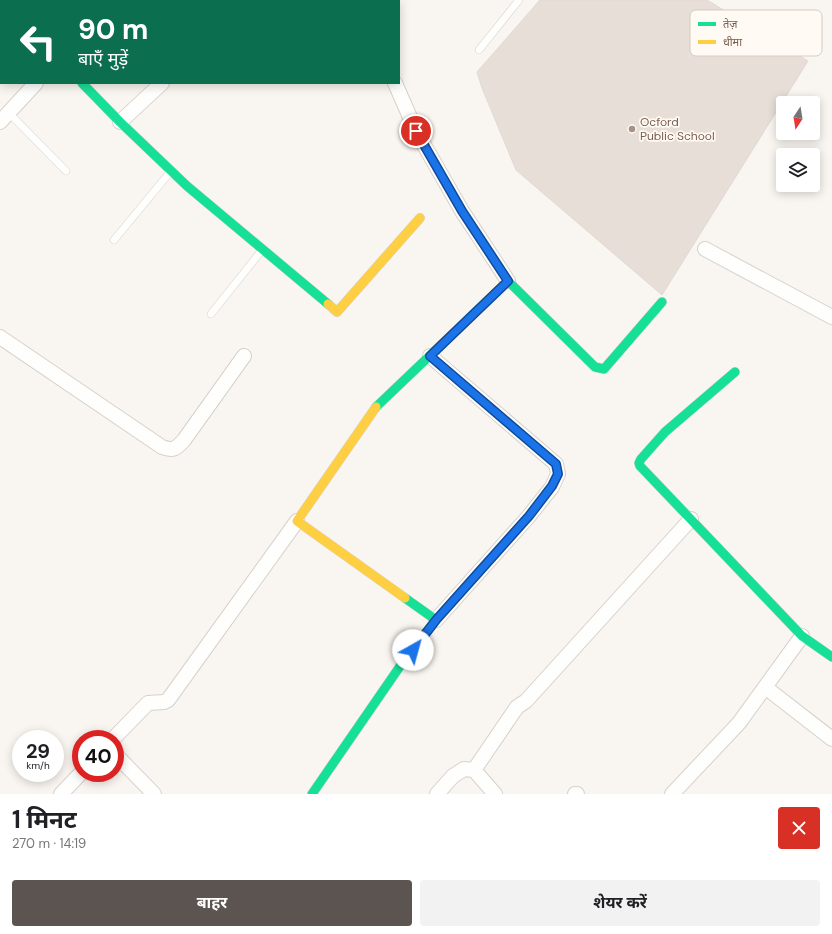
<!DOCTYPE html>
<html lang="hi">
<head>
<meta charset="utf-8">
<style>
  :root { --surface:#fff; --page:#f2f2f2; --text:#202124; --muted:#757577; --accent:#5c5450 }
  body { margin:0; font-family:"DM Sans","Noto Sans Devanagari",sans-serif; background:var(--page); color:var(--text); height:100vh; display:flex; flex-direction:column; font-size:15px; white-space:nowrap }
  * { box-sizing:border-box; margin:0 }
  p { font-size:13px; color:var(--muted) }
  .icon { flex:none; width:22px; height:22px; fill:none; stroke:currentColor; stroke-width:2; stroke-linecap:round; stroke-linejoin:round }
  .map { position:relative; height:794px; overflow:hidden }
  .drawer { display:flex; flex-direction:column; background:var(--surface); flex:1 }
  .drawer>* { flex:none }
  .guide { position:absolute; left:0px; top:0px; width:400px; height:84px; box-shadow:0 2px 10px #0003; background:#0b6e4f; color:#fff; overflow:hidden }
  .needle { width:26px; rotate:192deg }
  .tools { position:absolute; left:776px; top:96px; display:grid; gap:8px }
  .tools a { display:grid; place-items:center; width:44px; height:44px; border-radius:4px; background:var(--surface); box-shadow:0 2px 10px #0003; font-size:20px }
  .speed { position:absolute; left:12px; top:730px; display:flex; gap:8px; font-size:20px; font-weight:700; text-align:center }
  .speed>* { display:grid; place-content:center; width:52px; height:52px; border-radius:50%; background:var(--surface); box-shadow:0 2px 10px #0003; line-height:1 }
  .speed small { font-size:10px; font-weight:400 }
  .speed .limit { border:6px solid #d22; background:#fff; color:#111 }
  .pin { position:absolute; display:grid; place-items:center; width:34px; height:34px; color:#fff; margin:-17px; border:2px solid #fff; border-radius:50%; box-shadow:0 1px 4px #0007 }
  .me { position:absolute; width:44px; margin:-22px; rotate:38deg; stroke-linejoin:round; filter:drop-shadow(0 0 3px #0008) }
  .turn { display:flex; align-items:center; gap:14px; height:84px; padding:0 12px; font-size:18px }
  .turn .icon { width:52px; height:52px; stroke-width:2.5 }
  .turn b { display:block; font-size:28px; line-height:34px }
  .round { display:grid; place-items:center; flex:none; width:42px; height:42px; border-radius:4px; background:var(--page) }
  .head { display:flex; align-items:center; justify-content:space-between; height:68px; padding:0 12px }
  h1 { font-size:24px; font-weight:700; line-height:30px }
  .action { display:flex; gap:8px; margin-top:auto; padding:8px 12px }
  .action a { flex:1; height:46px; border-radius:4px; background:var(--accent); color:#fff; font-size:16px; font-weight:700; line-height:46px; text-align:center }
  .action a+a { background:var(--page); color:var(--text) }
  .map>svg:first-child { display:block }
  .building { fill:#e6ded7; stroke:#e2d8d2 }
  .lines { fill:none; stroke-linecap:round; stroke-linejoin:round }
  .lane-casing { stroke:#d7d1cb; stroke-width:8 }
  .street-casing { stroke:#d7d1cb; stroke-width:16 }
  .fast-casing { stroke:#d9d2cb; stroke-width:10 }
  .slow-casing { stroke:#d9d2cb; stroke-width:10 }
  .lane { stroke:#fefefd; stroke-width:7 }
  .street { stroke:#fefefd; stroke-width:14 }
  .fast { stroke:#16e098; stroke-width:9 }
  .slow { stroke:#ffcf43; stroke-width:9 }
  .route-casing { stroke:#114b97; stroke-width:10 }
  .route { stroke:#1a73e8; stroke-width:7 }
  .poi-dot { fill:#a69286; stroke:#fffaf3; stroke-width:1.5 }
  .labels { text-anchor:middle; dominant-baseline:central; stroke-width:3.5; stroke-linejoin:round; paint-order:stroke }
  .poi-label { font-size:12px; fill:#7a5c4d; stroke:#fffaf3; text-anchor:start }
  .key { fill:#fffaf3; stroke:#d7cbc1; stroke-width:1 }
  .key-label { font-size:11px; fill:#7a5c4d }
</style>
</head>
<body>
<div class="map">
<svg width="832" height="794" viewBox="0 0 832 794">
  <rect width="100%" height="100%" fill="#f9f5f0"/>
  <path class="building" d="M 540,0 L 707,0 L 808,61 L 662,295 L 516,170 L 482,88 L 477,72 Z"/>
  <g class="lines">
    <g class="lane-casing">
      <path id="lane" d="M 479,50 L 519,0
        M 9,113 L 66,171
        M 114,240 L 171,171
        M 211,314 L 262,250"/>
    </g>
    <g class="street-casing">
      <path id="street" d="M 4,0 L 5,1
        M 358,0 L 359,1
        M 251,1 L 253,0
        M 395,83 L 416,131 L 462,211 L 508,281
        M 0,122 L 36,83
        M 120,122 L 162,83
        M 705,249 L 832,317
        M 0,337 L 162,447 C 173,451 176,449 184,440 L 244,356
        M 430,356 L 556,464 L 558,474 L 552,487 L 529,516 L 436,620
        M 765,687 L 832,739
        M 113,739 L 148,703 L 164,702 L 168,700 L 297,521
        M 115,754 L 154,794
        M 474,770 L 517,707 L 526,701 L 691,519
        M 61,794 L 81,773
        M 437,794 L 453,776 L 464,769 L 474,770 L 495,794
        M 575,794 L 577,794
        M 672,794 L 739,723 L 802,636"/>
    </g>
    <g class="fast-casing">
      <path id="fast" d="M 82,83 L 120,122 L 187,186 L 328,304
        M 735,372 L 665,432 L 641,459 L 639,463 L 640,466 L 802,636 L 832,657
        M 376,407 L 508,281 L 595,367 L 604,369 L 662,302
        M 312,794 L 405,659 L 436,620 L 405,598"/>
    </g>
    <g class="slow-casing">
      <path id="slow" d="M 328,304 L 337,312 L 420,218
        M 376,407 L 297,521 L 405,598"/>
    </g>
    <use href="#lane" class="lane"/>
    <use href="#street" class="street"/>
    <use href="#fast" class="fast"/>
    <use href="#slow" class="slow"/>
  </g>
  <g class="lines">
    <g class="route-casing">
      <path id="route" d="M 413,650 L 436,620 L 529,516 L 552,486 L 558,474 L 556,464 L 430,356 L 508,281 L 462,211 L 416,131"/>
    </g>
    <use href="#route" class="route"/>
  </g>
  <circle class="poi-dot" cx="632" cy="129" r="4"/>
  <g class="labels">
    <g class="poi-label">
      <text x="640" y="122">Ocford<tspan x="640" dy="14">Public School</tspan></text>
    </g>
  </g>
  <rect x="690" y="10" width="132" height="46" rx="6" class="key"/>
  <rect x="698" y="22" width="18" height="4" fill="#16e098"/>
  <rect x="698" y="40" width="18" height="4" fill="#ffcf43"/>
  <g class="key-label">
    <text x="723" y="28">तेज़</text>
    <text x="723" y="46">धीमा</text>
  </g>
</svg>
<div class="tools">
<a><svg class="needle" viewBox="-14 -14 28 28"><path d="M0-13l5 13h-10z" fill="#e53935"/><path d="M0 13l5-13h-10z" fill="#757577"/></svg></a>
<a><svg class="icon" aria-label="layers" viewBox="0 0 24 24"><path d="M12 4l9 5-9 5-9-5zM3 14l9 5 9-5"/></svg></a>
</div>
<div class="speed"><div>29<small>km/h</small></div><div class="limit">40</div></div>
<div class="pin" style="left:416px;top:131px;background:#d93025"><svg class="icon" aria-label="arrive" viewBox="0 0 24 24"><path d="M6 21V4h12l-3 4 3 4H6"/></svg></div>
<svg class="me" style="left:413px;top:650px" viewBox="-20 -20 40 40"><circle r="19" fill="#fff"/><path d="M0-13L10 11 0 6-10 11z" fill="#1a73e8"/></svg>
<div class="guide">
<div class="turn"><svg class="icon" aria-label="left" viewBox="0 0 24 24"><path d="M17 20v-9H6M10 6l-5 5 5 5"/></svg><div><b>90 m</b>बाएँ मुड़ें</div></div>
</div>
</div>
<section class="drawer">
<div class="head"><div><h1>1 मिनट</h1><p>270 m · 14:19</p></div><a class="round" style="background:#d93025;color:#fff"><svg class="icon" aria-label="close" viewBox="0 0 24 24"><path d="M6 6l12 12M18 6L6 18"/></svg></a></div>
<div class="action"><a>बाहर</a><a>शेयर करें</a></div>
</section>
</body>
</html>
